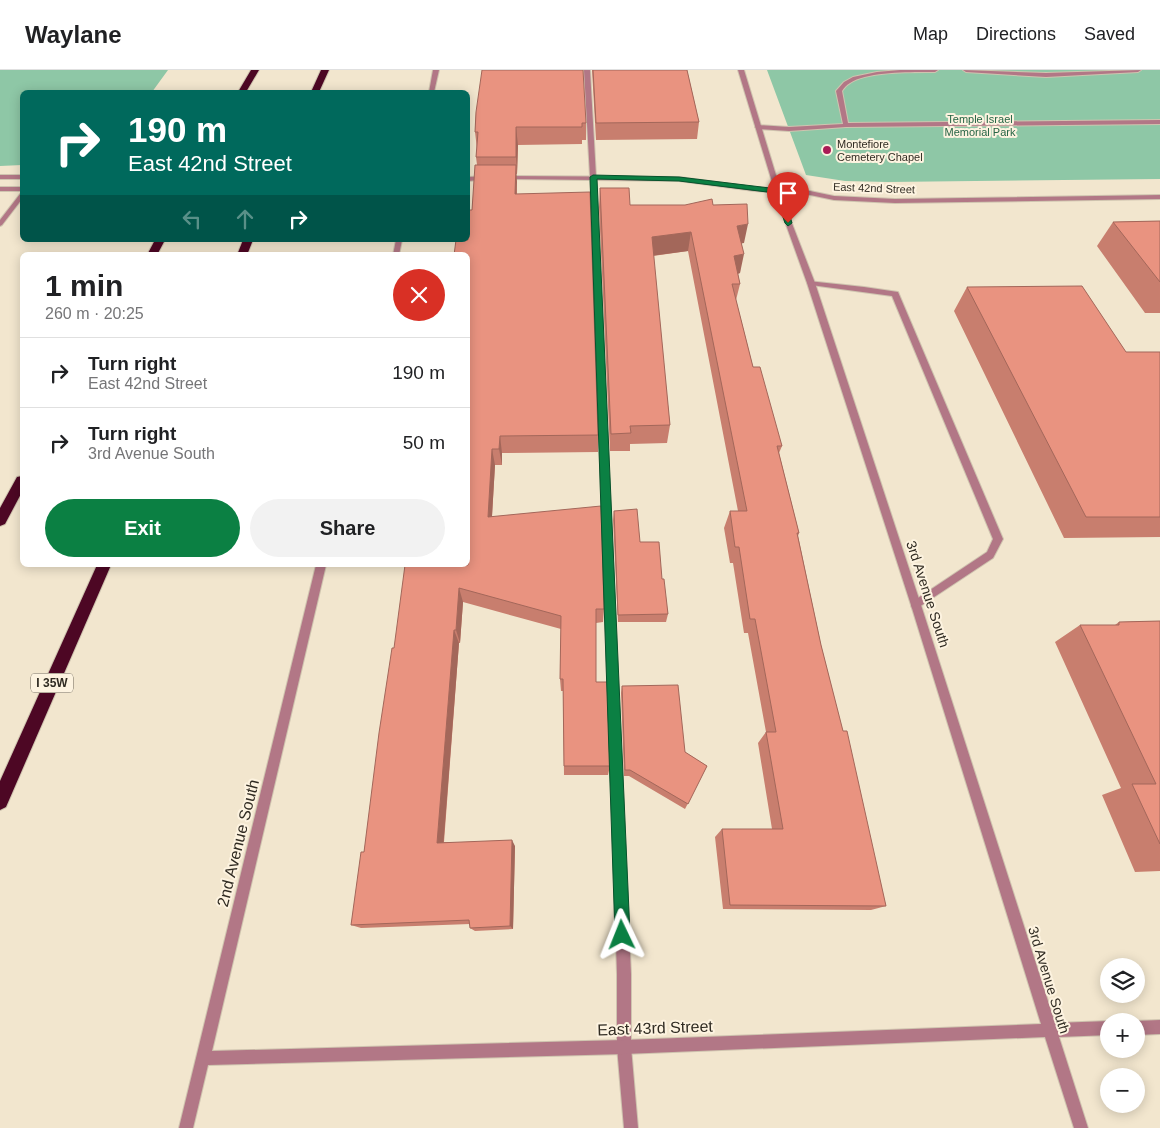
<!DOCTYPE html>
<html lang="en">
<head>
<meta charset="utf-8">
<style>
  :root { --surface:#fff; --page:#f2f2f2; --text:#202124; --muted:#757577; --line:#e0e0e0; --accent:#0b8043 }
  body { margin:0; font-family:Arial,sans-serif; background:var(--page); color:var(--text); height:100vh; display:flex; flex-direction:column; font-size:19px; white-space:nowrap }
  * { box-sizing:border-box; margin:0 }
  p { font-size:16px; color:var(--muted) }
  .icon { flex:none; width:28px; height:28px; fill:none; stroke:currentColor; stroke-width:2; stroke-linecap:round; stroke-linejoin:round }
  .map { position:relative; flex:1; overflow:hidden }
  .panel { position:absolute; left:20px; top:182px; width:450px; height:315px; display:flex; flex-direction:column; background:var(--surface); border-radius:8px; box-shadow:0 2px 12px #0003 }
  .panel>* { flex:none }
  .banner { position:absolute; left:20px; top:20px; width:450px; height:152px; border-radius:8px; box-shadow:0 2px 12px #0003; background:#00695c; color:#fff; overflow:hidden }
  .fabs { position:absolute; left:1100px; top:888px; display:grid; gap:10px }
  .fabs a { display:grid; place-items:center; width:45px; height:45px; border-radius:50%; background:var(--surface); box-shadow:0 2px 12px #0003; font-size:25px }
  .pin { position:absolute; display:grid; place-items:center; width:42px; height:42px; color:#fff; margin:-51px -21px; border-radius:50% 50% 50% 0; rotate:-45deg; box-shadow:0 0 5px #0007 }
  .pin .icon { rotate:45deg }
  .me { position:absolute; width:55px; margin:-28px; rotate:358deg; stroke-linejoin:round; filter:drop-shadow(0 0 4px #0008) }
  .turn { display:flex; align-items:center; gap:18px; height:105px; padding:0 25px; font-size:22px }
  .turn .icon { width:65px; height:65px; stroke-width:2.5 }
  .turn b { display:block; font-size:35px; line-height:42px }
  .lanes { display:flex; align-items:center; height:48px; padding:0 25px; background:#0003; justify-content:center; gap:25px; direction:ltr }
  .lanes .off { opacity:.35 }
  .round { display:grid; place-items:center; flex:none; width:52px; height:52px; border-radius:26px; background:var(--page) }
  .summary { display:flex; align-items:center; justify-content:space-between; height:85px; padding:0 25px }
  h1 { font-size:30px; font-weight:800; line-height:38px }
  .button { display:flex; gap:10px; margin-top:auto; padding:10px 25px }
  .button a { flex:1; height:58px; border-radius:30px; background:var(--accent); color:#fff; font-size:20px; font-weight:800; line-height:58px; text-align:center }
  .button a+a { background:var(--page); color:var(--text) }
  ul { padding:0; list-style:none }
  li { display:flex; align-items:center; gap:15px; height:70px; padding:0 25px; border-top:1px solid var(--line) }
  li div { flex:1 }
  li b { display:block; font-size:19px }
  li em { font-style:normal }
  header { display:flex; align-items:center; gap:30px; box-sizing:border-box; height:70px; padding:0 25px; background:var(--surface); border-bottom:1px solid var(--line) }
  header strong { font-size:24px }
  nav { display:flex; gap:28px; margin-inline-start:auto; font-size:18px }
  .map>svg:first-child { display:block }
  .green { fill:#8ec7a6 }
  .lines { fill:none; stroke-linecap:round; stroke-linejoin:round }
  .service-casing { stroke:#cfc4af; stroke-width:2 }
  .minor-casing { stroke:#cfc4af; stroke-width:2 }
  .tertiary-casing { stroke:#cfc4af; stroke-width:2 }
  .motorway-casing { stroke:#cfc4af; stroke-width:2 }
  .service { fill:#b27786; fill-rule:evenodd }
  .minor { fill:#b27786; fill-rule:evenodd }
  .tertiary { fill:#b27786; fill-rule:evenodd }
  .motorway { fill:#4d0724; fill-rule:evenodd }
  .wall { fill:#c87e6e }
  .shaded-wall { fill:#a3675a }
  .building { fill:#e99380; stroke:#a3675a }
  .route { fill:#0b8043; stroke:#07532c }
  .poi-dot { fill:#aa1b57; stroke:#fdf3e0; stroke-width:2 }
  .labels { text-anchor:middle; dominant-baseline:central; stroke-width:4; stroke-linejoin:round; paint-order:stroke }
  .far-park-label { font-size:11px; fill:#256444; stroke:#fdf3e0 }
  .far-poi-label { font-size:11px; fill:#302b22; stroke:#fdf3e0; text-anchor:start }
  .far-street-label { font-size:11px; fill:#302b22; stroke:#fdf3e0 }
  .shield { fill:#fdf3e0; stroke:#6e675b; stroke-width:1 }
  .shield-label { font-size:12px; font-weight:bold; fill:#302b22 }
  .street-label { font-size:14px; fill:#302b22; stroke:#fdf3e0 }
  .near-street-label { font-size:16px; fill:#302b22; stroke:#fdf3e0 }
</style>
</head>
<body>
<header>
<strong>Waylane</strong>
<nav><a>Map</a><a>Directions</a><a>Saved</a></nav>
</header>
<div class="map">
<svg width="1160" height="1058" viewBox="0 0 1160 1058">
  <rect width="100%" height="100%" fill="#f2e6ce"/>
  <path class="green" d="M 0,0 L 168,0 L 152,22 L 22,22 L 22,95 L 0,96 Z
    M 767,0 L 1160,0 L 1160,109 L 888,112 L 845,111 L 806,105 Z"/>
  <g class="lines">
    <g class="service-casing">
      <path id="service" d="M 584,0 L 590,0 L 597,124 L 631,904 L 631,977 L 638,1058 L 624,1058 L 617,977 L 617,904 L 591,124 Z
        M 900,0 L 938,0 L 935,2 C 913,2 868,1 850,13 C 846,15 844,18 842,21 L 848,53 L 1160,50 L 1160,54 L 846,57 L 789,61 L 758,59 L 755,57 L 758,55 L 789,57 L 843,54 L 836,21 L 844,12 L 853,7 L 877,2 Z
        M 963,0 L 1046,3 L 1141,0 L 1138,2 L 1046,7 L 966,2 Z
        M 808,211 L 864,217 L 898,222 L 1003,469 L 993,488 L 916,539 L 912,538 L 911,535 L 912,532 L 987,482 L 993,469 L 892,226 L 811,215 L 807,213 Z"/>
    </g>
    <g class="minor-casing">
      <path id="minor" d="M 433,0 L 439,0 L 434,22 L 429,22 Z
        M 738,0 L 744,0 L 786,138 L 815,213 L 921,535 L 1055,953 L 1109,951 L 1110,951 L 1109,965 L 1059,967 L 1088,1058 L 1074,1058 L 1045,967 L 624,984 L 208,995 L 193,1058 L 179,1058 L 316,495 L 326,495 L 212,981 L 624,970 L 1041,954 L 911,535 L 807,213 L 780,138 Z
        M 22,123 L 22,129 L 2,155 L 0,156 L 0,150 L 20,124 Z
        M 396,170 L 402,170 L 399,185 L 393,185 Z
        M 1160,950 L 1160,964 L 1136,965 L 1135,951 Z"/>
    </g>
    <g class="tertiary-casing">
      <path id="tertiary" d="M 0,105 L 22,105 L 22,109 L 0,109 Z
        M 488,106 L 490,107 L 490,109 L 468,111 L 468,107 Z
        M 505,106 L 679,107 L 754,117 L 810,121 L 834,126 L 895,129 L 1160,125 L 1160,129 L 895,133 L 834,130 L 810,125 L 754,121 L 679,111 L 503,109 L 503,107 Z
        M 0,117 L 22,117 L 22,121 L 0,121 Z"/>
    </g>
    <g class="motorway-casing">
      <path id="motorway" d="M 251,0 L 259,0 L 246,22 L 238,22 Z
        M 321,0 L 329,0 L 319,22 L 311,22 Z
        M 155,170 L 165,170 L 157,185 L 147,185 Z
        M 243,170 L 253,170 L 247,185 L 237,185 Z
        M 22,406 L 22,422 L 5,454 L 0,456 L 0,438 L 17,407 Z
        M 97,495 L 111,495 L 6,737 L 0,740 L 0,711 Z"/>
    </g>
    <use href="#service" class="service"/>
    <use href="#minor" class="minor"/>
    <use href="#tertiary" class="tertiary"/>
    <use href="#motorway" class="motorway"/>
  </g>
  <path class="wall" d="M 592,0 L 687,0 L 699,52 L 697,69 L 596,70 Z
    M 476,42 L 586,53 L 586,70 L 582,70 L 582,74 L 518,75 L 517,104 L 516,104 L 517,124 L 598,365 L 598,382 L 502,383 L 502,395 L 495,395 L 492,447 L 604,539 L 603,552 L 596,553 L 596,612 L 610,696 L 608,705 L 564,705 L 563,621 L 561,621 L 560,609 L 561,559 L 463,532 L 460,573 L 459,573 L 444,772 L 515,776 L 513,859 L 475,861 L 470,858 L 470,854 L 361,858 L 351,855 L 364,782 L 394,578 L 468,495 L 472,140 L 477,95 L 476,87 L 477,79 L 475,62 Z
    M 600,118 L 630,135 L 713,135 L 744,173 L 742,173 L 740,203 L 738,204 L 740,214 L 736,230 L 753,297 L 782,376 L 779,383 L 799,463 L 798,466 L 821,575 L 886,836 L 871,840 L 723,839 L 715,767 L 722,759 L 772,759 L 758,673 L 766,662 L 748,563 L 744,563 L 733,493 L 730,493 L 724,458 L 730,441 L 738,441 L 688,181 L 653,186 L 670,355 L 667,373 L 630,374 L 630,381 L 610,381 L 599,137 Z
    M 1160,151 L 1160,243 L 1145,243 L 1097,176 L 1113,152 Z
    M 967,217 L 1126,282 L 1160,282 L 1160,467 L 1064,468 L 954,241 Z
    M 614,441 L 640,472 L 662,509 L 668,544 L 666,552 L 618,552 L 613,450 Z
    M 1160,551 L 1160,801 L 1135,802 L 1102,725 L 1121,718 L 1055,572 L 1080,555 L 1115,555 L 1119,552 Z
    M 622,616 L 685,682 L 707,696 L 685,739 L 629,706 L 624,706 L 621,623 Z"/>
  <path class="shaded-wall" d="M 516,57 L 518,75 L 517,104 L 516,87 Z
    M 516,95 L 517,112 L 516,141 L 515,124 Z
    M 748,154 L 744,173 L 733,175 L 737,156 Z
    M 691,162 L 688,181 L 650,186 L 652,167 Z
    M 744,184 L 740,203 L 730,205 L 734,186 Z
    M 500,366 L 502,383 L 502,395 L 499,379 Z
    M 492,379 L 495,395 L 491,462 L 488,447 Z
    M 459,518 L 463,532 L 460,573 L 456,560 Z
    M 454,560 L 459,573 L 443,779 L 437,773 Z
    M 512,770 L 515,776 L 513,859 L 510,856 Z"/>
  <path class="building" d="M 482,0 L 583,0 L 586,53 L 582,53 L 582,57 L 516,57 L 516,87 L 476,87 L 478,62 L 475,62 L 476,42 Z
    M 593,0 L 687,0 L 699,52 L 596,53 Z
    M 475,95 L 516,95 L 515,124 L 590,122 L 598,365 L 500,366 L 499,379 L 492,379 L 488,447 L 601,436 L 604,539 L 596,539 L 596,612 L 607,612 L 610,696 L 564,696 L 563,609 L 560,609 L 561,546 L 459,518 L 456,560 L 454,560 L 437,773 L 512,770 L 510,856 L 470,858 L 469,850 L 351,855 L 361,782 L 364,782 L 379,663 L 392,578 L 394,578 L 405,495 L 468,495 L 468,185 L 454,185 L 456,170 L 468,170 L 468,140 L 472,140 Z
    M 600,118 L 629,118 L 630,135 L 685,135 L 712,129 L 713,135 L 747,134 L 748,154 L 737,156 L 744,184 L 734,186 L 740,214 L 732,214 L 753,297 L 760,297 L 782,376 L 777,376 L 799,463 L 797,463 L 821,575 L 843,661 L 847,661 L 886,836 L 730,835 L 722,759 L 783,759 L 766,662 L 776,662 L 755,549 L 750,549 L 739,477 L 735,477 L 730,441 L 747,441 L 691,162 L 652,167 L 670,355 L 630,356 L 631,363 L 611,364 Z
    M 1160,151 L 1160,212 L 1113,152 Z
    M 1082,216 L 1126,282 L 1160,282 L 1160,447 L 1086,447 L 967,217 Z
    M 637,439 L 640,472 L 659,472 L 662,509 L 664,509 L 668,544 L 618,545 L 614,441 Z
    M 1160,551 L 1160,774 L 1132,714 L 1156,714 L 1080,555 L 1119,555 L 1119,552 Z
    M 678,615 L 685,682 L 707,696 L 688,734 L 630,700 L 625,700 L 622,616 Z"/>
  <path class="route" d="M 593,105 L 679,107 L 778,119 L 782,121 L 792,153 L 788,156 L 785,153 L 775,123 L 679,111 L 597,109 L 630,865 L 628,870 L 622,872 L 617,870 L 615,865 L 590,107 Z"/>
  <circle class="poi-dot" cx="827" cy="80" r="5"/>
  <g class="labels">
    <g class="far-park-label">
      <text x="980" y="49">Temple Israel<tspan x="980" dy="13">Memorial Park</tspan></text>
    </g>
    <g class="far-poi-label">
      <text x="837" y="74">Montefiore<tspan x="837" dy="13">Cemetery Chapel</tspan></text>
    </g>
    <g class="far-street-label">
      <text transform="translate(874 118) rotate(2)">East 42nd Street</text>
    </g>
    <rect class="shield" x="31" y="603.5" width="42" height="19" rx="4"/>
    <g class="shield-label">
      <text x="52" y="613">I 35W</text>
    </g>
    <g class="street-label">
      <text transform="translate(928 524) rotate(72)">3rd Avenue South</text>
      <text transform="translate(1049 910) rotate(73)">3rd Avenue South</text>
    </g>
    <g class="near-street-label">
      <text transform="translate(238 773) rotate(-76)">2nd Avenue South</text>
      <text transform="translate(655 958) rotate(-2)">East 43rd Street</text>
    </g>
  </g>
</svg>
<div class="fabs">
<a><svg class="icon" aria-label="layers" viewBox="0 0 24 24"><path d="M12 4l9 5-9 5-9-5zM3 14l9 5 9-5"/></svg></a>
<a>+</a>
<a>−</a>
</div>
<div class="pin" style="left:788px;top:153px;background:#d93025"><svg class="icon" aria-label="arrive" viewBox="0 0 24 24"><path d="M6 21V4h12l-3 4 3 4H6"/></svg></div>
<svg class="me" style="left:622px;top:865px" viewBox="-20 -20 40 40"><path d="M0-17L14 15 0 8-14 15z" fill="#0b8043" stroke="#fff" stroke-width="4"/></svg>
<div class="banner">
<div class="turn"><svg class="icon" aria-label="right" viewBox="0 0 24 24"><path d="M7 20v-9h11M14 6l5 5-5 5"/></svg><div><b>190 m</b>East 42nd Street</div></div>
<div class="lanes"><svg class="icon off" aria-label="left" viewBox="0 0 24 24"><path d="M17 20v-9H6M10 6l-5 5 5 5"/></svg><svg class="icon off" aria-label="ahead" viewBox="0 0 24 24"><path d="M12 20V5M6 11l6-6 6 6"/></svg><svg class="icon" aria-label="right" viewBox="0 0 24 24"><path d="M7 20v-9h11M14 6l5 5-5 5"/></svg></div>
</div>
<section class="panel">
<div class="summary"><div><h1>1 min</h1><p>260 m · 20:25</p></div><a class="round" style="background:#d93025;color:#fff"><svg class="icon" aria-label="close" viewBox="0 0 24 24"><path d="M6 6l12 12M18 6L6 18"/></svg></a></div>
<ul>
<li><svg class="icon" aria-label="right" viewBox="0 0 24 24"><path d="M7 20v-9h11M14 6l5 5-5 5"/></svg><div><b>Turn right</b><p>East 42nd Street</p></div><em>190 m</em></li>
<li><svg class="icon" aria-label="right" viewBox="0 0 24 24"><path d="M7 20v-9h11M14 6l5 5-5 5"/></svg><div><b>Turn right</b><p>3rd Avenue South</p></div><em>50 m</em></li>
</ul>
<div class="button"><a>Exit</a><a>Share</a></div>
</section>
</div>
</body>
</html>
